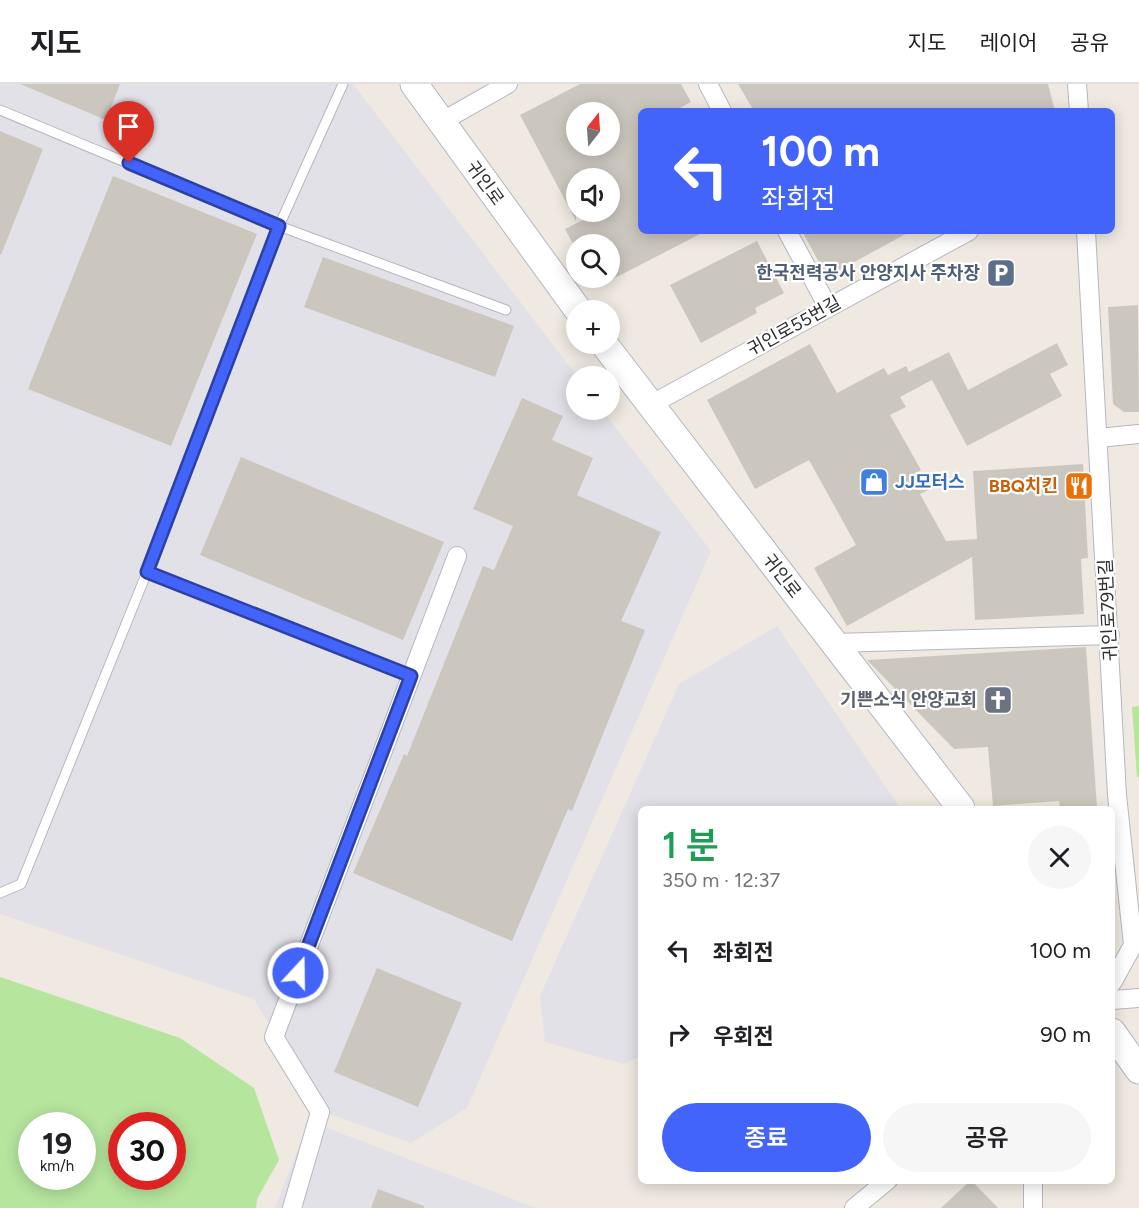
<!DOCTYPE html>
<html lang="ko">
<head>
<meta charset="utf-8">
<style>
  :root { --surface:#fff; --page:#f6f6f6; --text:#202124; --muted:#757577; --line:#e0e0e0; --accent:#4264fb }
  body { margin:0; font-family:Figtree,"Noto Sans KR",sans-serif; background:var(--page); color:var(--text); height:100vh; display:flex; flex-direction:column; font-size:22px; white-space:nowrap }
  * { box-sizing:border-box; margin:0 }
  p { font-size:20px; color:var(--muted) }
  .icon { flex:none; width:33px; height:33px; fill:none; stroke:currentColor; stroke-width:2; stroke-linecap:round; stroke-linejoin:round }
  .map { position:relative; flex:1; overflow:hidden }
  .side { position:absolute; left:638px; top:722px; width:477px; height:378px; display:flex; flex-direction:column; background:var(--surface); border-radius:9px; box-shadow:0 3px 15px #0003 }
  .side>* { flex:none }
  .guide { position:absolute; left:638px; top:24px; width:477px; height:126px; border-radius:9px; box-shadow:0 3px 15px #0003; background:#4264fb; color:#fff; overflow:hidden }
  .needle { width:39px; rotate:17deg }
  .fabs { position:absolute; left:566px; top:18px; display:grid; gap:12px }
  .fabs a { display:grid; place-items:center; width:54px; height:54px; border-radius:50%; background:var(--surface); box-shadow:0 3px 15px #0003; font-size:30px }
  .speed { position:absolute; left:18px; top:1028px; display:flex; gap:12px; font-size:30px; font-weight:700; text-align:center }
  .speed>* { display:grid; place-content:center; width:78px; height:78px; border-radius:50%; background:var(--surface); box-shadow:0 3px 15px #0003; line-height:1 }
  .speed small { font-size:15px; font-weight:400 }
  .speed .limit { border:9px solid #d22; background:#fff; color:#111 }
  .pin { position:absolute; display:grid; place-items:center; width:51px; height:51px; color:#fff; margin:-62px -26px; border-radius:50% 50% 50% 0; rotate:-45deg; box-shadow:0 0 6px #0007 }
  .pin .icon { rotate:45deg }
  .me { position:absolute; width:66px; margin:-33px; rotate:21deg; stroke-linejoin:round; filter:drop-shadow(0 0 4px #0008) }
  .turn { display:flex; align-items:center; gap:21px; height:126px; padding:0 24px; font-size:27px }
  .turn .icon { width:78px; height:78px; stroke-width:2.5 }
  .turn b { display:block; font-size:42px; line-height:51px }
  .round { display:grid; place-items:center; flex:none; width:63px; height:63px; border-radius:32px; background:var(--page) }
  .summary { display:flex; align-items:center; justify-content:space-between; height:102px; padding:0 24px }
  h1 { font-size:36px; font-weight:600; line-height:45px; color:#1e9e55 }
  .action { display:flex; gap:12px; margin-top:auto; padding:12px 24px }
  .action a { flex:1; height:69px; border-radius:36px; background:var(--accent); color:#fff; font-size:24px; font-weight:600; line-height:69px; text-align:center }
  .action a+a { background:var(--page); color:var(--text) }
  ul { padding:0; list-style:none }
  li { display:flex; align-items:center; gap:18px; height:84px; padding:0 24px }
  li div { flex:1 }
  li b { display:block; font-size:22px }
  li em { font-style:normal }
  header { display:flex; align-items:center; gap:36px; box-sizing:border-box; height:84px; padding:0 30px; background:var(--surface); border-bottom:2px solid var(--line) }
  header strong { font-size:28px }
  nav { display:flex; gap:33px; margin-inline-start:auto; font-size:21px }
  .map>svg:first-child { display:block }
  .industrial { fill:#e3e1e8 }
  .green { fill:#b6e59e; fill-rule:evenodd }
  .building { fill:#cbc7bf; fill-rule:evenodd }
  .lines { fill:none; stroke-linecap:round; stroke-linejoin:round }
  .lane-casing { stroke:#b4b7c1; stroke-width:11 }
  .street-casing { stroke:#b4b7c1; stroke-width:20 }
  .secondary-casing { stroke:#b4b7c1; stroke-width:29 }
  .lane { stroke:#fff; stroke-width:9 }
  .street { stroke:#fff; stroke-width:18 }
  .secondary { stroke:#fff; stroke-width:27 }
  .route-casing { stroke:#2b41a3; stroke-width:15 }
  .route { stroke:#4264fb; stroke-width:10 }
  .labels { text-anchor:middle; dominant-baseline:central; stroke-width:4.5; stroke-linejoin:round; paint-order:stroke }
  .street-label { font-size:18px; fill:#2e2e2e; stroke:#fff }
  .service-label { font-size:18px; font-weight:bold; fill:#4e5e75; stroke:#fff; text-anchor:end }
  .shop-label { font-size:18px; font-weight:bold; fill:#366cbe; stroke:#fff; text-anchor:start }
  .food-label { font-size:18px; font-weight:bold; fill:#c56008; stroke:#fff; text-anchor:end }
  .worship-label { font-size:18px; font-weight:bold; fill:#5b616d; stroke:#fff; text-anchor:end }
</style>
</head>
<body>
<header>
<strong>지도</strong>
<nav><a>지도</a><a>레이어</a><a>공유</a></nav>
</header>
<div class="map">
<svg width="1139" height="1124" viewBox="0 0 1139 1124">
  <rect width="100%" height="100%" fill="#efe9e1"/>
  <path class="industrial" d="M 0,0 L 353,0 L 577,292 L 576,326 L 602,326 L 711,467 L 467,1024 L 411,1059 L 321,1027 L 254,915 L 0,830 Z
    M 777,542 L 900,724 L 640,724 L 640,972 L 624,980 L 545,958 L 540,912 L 679,600 Z
    M 309,1037 L 536,1124 L 275,1124 Z"/>
  <path class="green" d="M 1139,622 L 1139,693 L 1137,693 L 1132,623 Z
    M 0,893 L 180,954 L 254,1004 L 279,1076 L 257,1115 L 256,1124 L 0,1124 ZM 32,1041 L 82,1041 L 82,1092 L 32,1092 ZM 122,1041 L 172,1041 L 172,1092 L 122,1092 Z"/>
  <path class="building" d="M 20,0 L 120,0 L 106,36 Z
    M 580,0 L 681,0 L 691,18 L 674,27 L 640,27 L 640,147 L 706,147 L 609,197 L 609,160 L 573,160 L 565,145 L 599,128 L 609,128 L 609,94 L 576,94 L 576,137 L 520,31 ZM 576,28 L 609,28 L 609,62 L 576,62 Z
    M 738,0 L 1048,0 L 1055,27 L 754,27 Z
    M 0,47 L 43,65 L 1,171 L 0,170 Z
    M 113,92 L 257,150 L 171,362 L 28,305 Z
    M 802,147 L 911,147 L 827,193 Z
    M 757,157 L 784,209 L 755,224 L 757,229 L 701,259 L 670,201 Z
    M 323,173 L 514,242 L 495,293 L 304,223 Z
    M 1138,221 L 1139,328 L 1124,328 L 1113,320 L 1108,223 Z
    M 1057,259 L 1068,281 L 1050,290 L 1062,312 L 967,362 L 932,296 L 900,313 L 906,323 L 890,331 L 921,386 L 915,389 L 922,389 L 931,405 L 920,410 L 946,457 L 977,455 L 973,387 L 1083,380 L 1088,474 L 1081,475 L 1084,530 L 975,536 L 972,473 L 847,542 L 814,484 L 856,461 L 809,376 L 755,405 L 707,316 L 810,260 L 837,309 L 884,284 L 888,291 L 906,282 L 909,288 L 949,268 L 968,306 Z
    M 522,314 L 563,332 L 552,356 L 593,374 L 577,411 L 661,448 L 621,537 L 645,546 L 572,727 L 568,725 L 512,857 L 353,789 L 404,670 L 407,672 L 483,482 L 494,486 L 513,442 L 473,425 Z
    M 241,373 L 444,458 L 403,556 L 200,471 Z
    M 1086,563 L 1097,724 L 1060,724 L 1059,717 L 993,722 L 988,663 L 954,665 L 867,576 Z
    M 377,884 L 462,919 L 418,1023 L 334,988 Z
    M 971,1096 L 998,1124 L 941,1124 Z
    M 378,1105 L 424,1122 L 424,1124 L 371,1124 Z"/>
  <g class="lines">
    <g class="lane-casing">
      <path id="lane" d="M 0,26 L 279,142 L 506,226
        M 147,488 L 411,593
        M 0,809 L 21,800 L 147,488 L 279,142 L 343,0"/>
    </g>
    <g class="street-casing">
      <path id="street" d="M 708,0 L 722,27
        M 1077,0 L 1079,27
        M 441,38 L 508,0
        M 787,147 L 828,223
        M 1086,147 L 1117,711 L 1133,861 L 1112,899
        M 652,320 L 969,147
        M 1098,354 L 1139,350
        M 834,559 L 1110,551
        M 1112,916 L 1139,914
        M 1033,1096 L 1033,1124
        M 292,1124 L 320,1028 L 274,953 L 457,472
        M 854,1124 L 888,1096"/>
    </g>
    <g class="secondary-casing">
      <path id="secondary" d="M 414,0 L 578,226
        M 604,260 L 961,724
        M 1112,948 L 1139,986"/>
    </g>
    <use href="#lane" class="lane"/>
    <use href="#street" class="street"/>
    <use href="#secondary" class="secondary"/>
  </g>
  <g class="lines">
    <g class="route-casing">
      <path id="route" d="M 129,79 L 279,142 L 147,488 L 411,592 L 298,889"/>
    </g>
    <use href="#route" class="route"/>
  </g>
  <defs>
    <g id="parking-square" transform="scale(1.5)"><rect x="-9" y="-9" width="18" height="18" rx="4" fill="#5c6f8a" stroke="#fff"/><path d="M-3.5-5.5H1a3.5 3.5 0 0 1 0 7H-1V5.5H-3.5ZM-1-3.4V-.6H.8a1.4 1.4 0 0 0 0-2.8Z" fill="#fff"/></g>
    <g id="shop-square" transform="scale(1.5)"><rect x="-9" y="-9" width="18" height="18" rx="4" fill="#3f7fe0" stroke="#fff"/><path d="M-5-2.5h2.3a2.7 3.5 0 0 1 5.4 0H5L5.5 6h-11ZM-1.5-2.5h3a1.5 2.3 0 0 0-3 0Z" fill="#fff"/></g>
    <g id="restaurant-square" transform="scale(1.5)"><rect x="-9" y="-9" width="18" height="18" rx="4" fill="#e8710a" stroke="#fff"/><path d="M-5-6h1v4h1v-4h1v4h1v-4h1v5L-1.5 .5V6h-2V.5L-5-1ZM5-6V6H3V1.5H1.5Q1.5-4 5-6Z" fill="#fff"/></g>
    <g id="church-square" transform="scale(1.5)"><rect x="-9" y="-9" width="18" height="18" rx="4" fill="#6b7280" stroke="#fff"/><path d="M-1.2-6h2.4v3.5h3.3v2.4h-3.3V6h-2.4V-.1h-3.3v-2.4h3.3Z" fill="#fff"/></g>
  </defs>
  <g fill-rule="evenodd">
    <use href="#parking-square" x="1001" y="189"/>
    <use href="#shop-square" x="874" y="398"/>
    <use href="#restaurant-square" x="1079" y="402"/>
    <use href="#church-square" x="998" y="616"/>
  </g>
  <g class="labels">
    <g class="street-label">
      <text transform="translate(485 99) rotate(54)">귀인로</text>
      <text transform="translate(794 242) rotate(-29)">귀인로55번길</text>
      <text transform="translate(782 492) rotate(52)">귀인로</text>
      <text transform="translate(1108 526) rotate(-93)">귀인로79번길</text>
    </g>
    <g class="service-label">
      <text x="980" y="189">한국전력공사 안양지사 주차장</text>
    </g>
    <g class="shop-label">
      <text x="895" y="398">JJ모터스</text>
    </g>
    <g class="food-label">
      <text x="1058" y="402">BBQ치킨</text>
    </g>
    <g class="worship-label">
      <text x="977" y="616">기쁜소식 안양교회</text>
    </g>
  </g>
</svg>
<div class="fabs">
<a><svg class="needle" viewBox="-14 -14 28 28"><path d="M0-13l5 13h-10z" fill="#e53935"/><path d="M0 13l5-13h-10z" fill="#757577"/></svg></a>
<a><svg class="icon" aria-label="sound" viewBox="0 0 24 24"><path d="M4 9h4l5-4v14l-5-4H4zM17 9q2 3 0 6"/></svg></a>
<a><svg class="icon" aria-label="search" viewBox="0 0 24 24"><circle cx="10" cy="10" r="6"/><path d="M15 15l6 6"/></svg></a>
<a>+</a>
<a>−</a>
</div>
<div class="speed"><div>19<small>km/h</small></div><div class="limit">30</div></div>
<div class="pin" style="left:129px;top:79px;background:#d93025"><svg class="icon" aria-label="arrive" viewBox="0 0 24 24"><path d="M6 21V4h12l-3 4 3 4H6"/></svg></div>
<svg class="me" style="left:298px;top:889px" viewBox="-20 -20 40 40"><circle r="17" fill="#4264fb" stroke="#fff" stroke-width="3"/><path d="M0-11L8 9 0 5-8 9z" fill="#fff"/></svg>
<div class="guide">
<div class="turn"><svg class="icon" aria-label="left" viewBox="0 0 24 24"><path d="M17 20v-9H6M10 6l-5 5 5 5"/></svg><div><b>100 m</b>좌회전</div></div>
</div>
<section class="side">
<div class="summary"><div><h1>1 분</h1><p>350 m · 12:37</p></div><a class="round"><svg class="icon" aria-label="close" viewBox="0 0 24 24"><path d="M6 6l12 12M18 6L6 18"/></svg></a></div>
<ul>
<li><svg class="icon" aria-label="left" viewBox="0 0 24 24"><path d="M17 20v-9H6M10 6l-5 5 5 5"/></svg><div><b>좌회전</b></div><em>100 m</em></li>
<li><svg class="icon" aria-label="right" viewBox="0 0 24 24"><path d="M7 20v-9h11M14 6l5 5-5 5"/></svg><div><b>우회전</b></div><em>90 m</em></li>
</ul>
<div class="action"><a>종료</a><a>공유</a></div>
</section>
</div>
</body>
</html>
